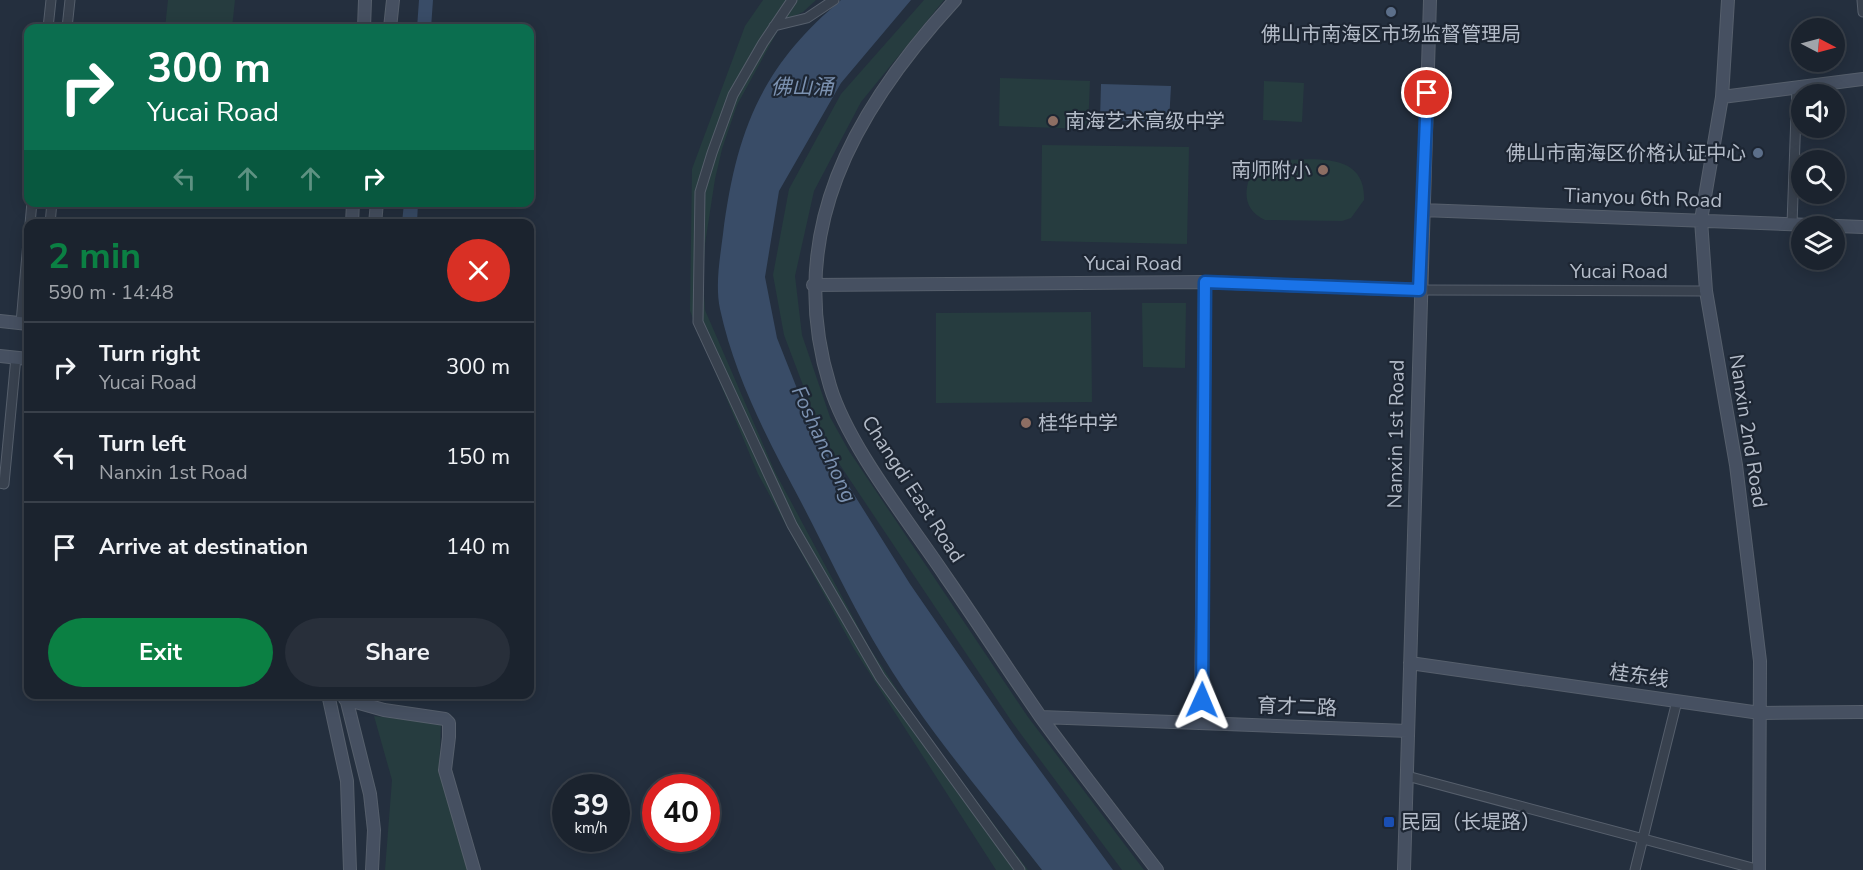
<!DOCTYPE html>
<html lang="en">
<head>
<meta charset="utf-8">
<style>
  :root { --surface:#1b232e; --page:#282f3a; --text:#f1f3f6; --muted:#a0a4aa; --line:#39404a; --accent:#0b8043 }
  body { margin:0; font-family:"Nunito Sans","Noto Sans SC",sans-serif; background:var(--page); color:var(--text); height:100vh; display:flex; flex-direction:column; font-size:22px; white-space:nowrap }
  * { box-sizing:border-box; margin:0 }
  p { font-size:20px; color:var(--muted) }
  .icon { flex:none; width:33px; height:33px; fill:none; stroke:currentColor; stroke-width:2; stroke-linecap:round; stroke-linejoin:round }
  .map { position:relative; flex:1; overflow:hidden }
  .panel { position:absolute; left:24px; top:219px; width:510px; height:480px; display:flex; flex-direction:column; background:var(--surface); border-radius:12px; box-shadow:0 3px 15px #0003,0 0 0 2px var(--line) }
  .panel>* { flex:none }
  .top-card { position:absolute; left:24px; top:24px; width:510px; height:183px; border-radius:12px; box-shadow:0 3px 15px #0003,0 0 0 2px var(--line); background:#0b6e4f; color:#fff; overflow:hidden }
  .needle { width:39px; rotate:96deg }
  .buttons { position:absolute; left:1791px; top:18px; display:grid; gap:12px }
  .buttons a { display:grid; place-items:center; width:54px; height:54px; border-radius:50%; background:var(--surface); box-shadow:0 3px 15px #0003,0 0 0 2px var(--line); font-size:30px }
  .speed { position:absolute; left:552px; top:774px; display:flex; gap:12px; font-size:30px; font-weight:700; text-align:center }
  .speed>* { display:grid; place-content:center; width:78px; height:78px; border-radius:50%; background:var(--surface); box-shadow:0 3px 15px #0003,0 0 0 2px var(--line); line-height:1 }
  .speed small { font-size:15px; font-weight:400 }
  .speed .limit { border:9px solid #d22; background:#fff; color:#111 }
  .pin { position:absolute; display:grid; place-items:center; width:51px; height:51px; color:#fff; margin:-26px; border:3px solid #fff; border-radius:50%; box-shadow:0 2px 6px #0007 }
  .me { position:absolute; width:66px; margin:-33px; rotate:1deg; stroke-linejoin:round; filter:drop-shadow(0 0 4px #0008) }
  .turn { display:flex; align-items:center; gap:21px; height:126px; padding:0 24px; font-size:27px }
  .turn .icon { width:78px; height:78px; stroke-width:2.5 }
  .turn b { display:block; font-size:42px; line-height:51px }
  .lanes { display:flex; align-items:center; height:57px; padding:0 24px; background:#0003; justify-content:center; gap:30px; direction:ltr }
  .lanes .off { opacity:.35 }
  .round { display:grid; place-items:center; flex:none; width:63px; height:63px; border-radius:32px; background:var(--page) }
  .head { display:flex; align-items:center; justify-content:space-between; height:102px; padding:0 24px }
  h1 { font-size:36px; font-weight:700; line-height:45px; color:var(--accent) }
  .primary-button { display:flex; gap:12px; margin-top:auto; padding:12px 24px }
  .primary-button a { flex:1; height:69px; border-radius:36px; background:var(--accent); color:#fff; font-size:24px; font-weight:700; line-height:69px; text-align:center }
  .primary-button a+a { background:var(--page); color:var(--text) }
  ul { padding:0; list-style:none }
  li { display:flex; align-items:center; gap:18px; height:90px; padding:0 24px; border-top:2px solid var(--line) }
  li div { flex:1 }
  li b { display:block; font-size:22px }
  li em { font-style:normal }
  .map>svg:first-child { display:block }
  .green { fill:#263c3f }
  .water { fill:#394c67 }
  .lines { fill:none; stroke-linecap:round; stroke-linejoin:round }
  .street-casing { stroke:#565f6c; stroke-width:11 }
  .secondary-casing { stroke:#565f6c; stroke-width:14 }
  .street { stroke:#38414e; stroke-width:9 }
  .secondary { stroke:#465061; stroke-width:12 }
  .route-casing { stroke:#114b97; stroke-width:15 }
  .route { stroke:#1a73e8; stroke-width:10 }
  .service-dot { fill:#5c6f8a; stroke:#1d2633; stroke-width:2 }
  .education-dot { fill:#8d6e63; stroke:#1d2633; stroke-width:2 }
  .transit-dot { fill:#1a4fb4; stroke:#1d2633; stroke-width:2 }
  .labels { text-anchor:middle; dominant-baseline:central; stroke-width:4.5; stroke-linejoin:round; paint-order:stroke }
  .poi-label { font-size:20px; fill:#b4bcc9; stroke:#1d2633; text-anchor:start }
  .street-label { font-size:20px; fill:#b4bcc9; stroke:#1d2633 }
  .water-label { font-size:21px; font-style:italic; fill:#7c92b1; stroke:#1d2633 }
</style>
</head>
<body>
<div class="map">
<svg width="1863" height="870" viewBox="0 0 1863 870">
  <rect width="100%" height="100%" fill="#242f3e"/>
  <path class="green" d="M 168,0 L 235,0 L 232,28 L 165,28 Z
    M 763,0 L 816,0 L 803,12 L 783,21 L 737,105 L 722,149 L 715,179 L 705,244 L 703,281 L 705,310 L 775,472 L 869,647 L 923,729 L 1028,870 L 996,870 L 854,649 L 758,474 L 690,311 L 692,169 L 745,26 Z
    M 924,0 L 944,0 L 861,102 L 814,191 L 795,276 L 802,335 L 830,417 L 849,451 L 1028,717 L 1144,870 L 1122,870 L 1012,722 L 836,459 L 818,425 L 784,335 L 773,275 L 789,189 L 841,94 Z
    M 1000,78 L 1090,81 L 1088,129 L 999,126 Z
    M 1264,81 L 1304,83 L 1302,122 L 1263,120 Z
    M 1042,145 L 1189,147 L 1187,244 L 1041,241 Z
    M 1271,160 C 1307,161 1366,148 1364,200 L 1351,218 L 1342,221 L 1265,220 C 1239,208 1244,183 1258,162 Z
    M 1142,303 L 1186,303 L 1185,368 L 1143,367 Z
    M 1091,312 L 1092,402 L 936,403 L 936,313 Z
    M 374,716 L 441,724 L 439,772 L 470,870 L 385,870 L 392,780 Z"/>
  <path class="water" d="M 419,0 L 433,0 L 431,28 L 417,28 Z
    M 841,0 L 911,0 L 841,83 L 779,191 L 765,277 L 777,338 L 813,429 L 910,584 L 1017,739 L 1113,870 L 1042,870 C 984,795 920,722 873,640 C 847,595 825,548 801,502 C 768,440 735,378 720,309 C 715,285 720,258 723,234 C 736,132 761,67 841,0 Z
    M 1101,84 L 1171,86 L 1169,122 L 1100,120 Z
    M 404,203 L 418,203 L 417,223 L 402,223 Z"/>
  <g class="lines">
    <g class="street-casing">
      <path id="street" d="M 792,0 L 763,43 L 733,95 L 712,153 L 700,192 L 698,322 L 792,525 L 880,677 L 1020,870
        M 1862,0 L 1863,12
        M 774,26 L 807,18 L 834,0
        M 48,28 L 51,0
        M 67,28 L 70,0
        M 30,224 L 32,202
        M 50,224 L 52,202
        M 1792,224 L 1797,87
        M 1419,290 L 1706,291
        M 21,323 L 28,242
        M 0,483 L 4,484 L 16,357
        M 1407,776 L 1760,870
        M 1635,870 L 1677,701"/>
    </g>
    <g class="secondary-casing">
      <path id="secondary" d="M 955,0 C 854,110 783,233 830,386 C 848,446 910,523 946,577 C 978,623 1008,670 1040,716 C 1078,768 1118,819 1157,870
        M 1728,0 L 1722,97 L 1701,220 L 1706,291 L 1736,465 L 1760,661 L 1759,870
        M 364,28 L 365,0
        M 390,28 L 393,0
        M 1722,97 L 1863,79
        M 1422,210 L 1863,227
        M 352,224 L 353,202
        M 375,224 L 377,202
        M 813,285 L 1205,282 L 1419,290
        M 0,321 L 28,324
        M 0,356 L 28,359
        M 1410,663 L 1760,713 L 1863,712
        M 328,694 L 347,781 L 350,870
        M 345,694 L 370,794 L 374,830 L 372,870
        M 345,699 L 384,710 L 445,719 L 449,723 L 449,737 L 445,770 L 474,870
        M 1041,717 L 1408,731
        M 1201,723 L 1205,282
        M 1404,870 L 1430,0"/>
    </g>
    <use href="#street" class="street"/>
    <use href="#secondary" class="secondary"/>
  </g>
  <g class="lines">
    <g class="route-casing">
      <path id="route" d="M 1202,700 L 1205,282 L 1419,290 L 1427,93"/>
    </g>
    <use href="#route" class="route"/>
  </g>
  <g class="service-dot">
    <circle cx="1391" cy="12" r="6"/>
    <circle cx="1758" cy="153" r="6"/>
  </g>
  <g class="education-dot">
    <circle cx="1053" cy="121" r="6"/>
    <circle cx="1323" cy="170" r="6"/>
    <circle cx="1026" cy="423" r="6"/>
  </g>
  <rect class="transit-dot" x="1383" y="816" width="12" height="12" rx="3"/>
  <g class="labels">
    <g class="poi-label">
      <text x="1391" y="34" text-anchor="middle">佛山市南海区市场监督管理局</text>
      <text x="1065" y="121">南海艺术高级中学</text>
      <text x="1746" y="153" text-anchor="end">佛山市南海区价格认证中心</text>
      <text x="1311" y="170" text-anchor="end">南师附小</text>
      <text x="1038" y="423">桂华中学</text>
      <text x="1401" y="822">民园（长堤路）</text>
    </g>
    <g class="street-label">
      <text transform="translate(1643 198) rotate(2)">Tianyou 6th Road</text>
      <text x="1133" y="263">Yucai Road</text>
      <text x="1619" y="271">Yucai Road</text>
      <text transform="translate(1748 431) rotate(81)">Nanxin 2nd Road</text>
      <text transform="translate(1396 434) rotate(-89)">Nanxin 1st Road</text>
      <text transform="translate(913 489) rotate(57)">Changdi East Road</text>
      <text transform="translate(1639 676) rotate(8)">桂东线</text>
      <text transform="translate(1297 707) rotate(2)">育才二路</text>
    </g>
    <g class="water-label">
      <text x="802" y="87">佛山涌</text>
      <text transform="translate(824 444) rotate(65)">Foshanchong</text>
    </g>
  </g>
</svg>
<div class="buttons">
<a><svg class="needle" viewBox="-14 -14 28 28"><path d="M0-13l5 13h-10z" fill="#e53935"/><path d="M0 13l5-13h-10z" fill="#a0a4aa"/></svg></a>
<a><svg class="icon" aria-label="sound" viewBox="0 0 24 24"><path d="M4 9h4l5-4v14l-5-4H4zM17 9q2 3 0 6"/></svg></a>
<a><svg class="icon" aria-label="search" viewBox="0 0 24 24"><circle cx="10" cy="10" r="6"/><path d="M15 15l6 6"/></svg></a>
<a><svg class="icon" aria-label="layers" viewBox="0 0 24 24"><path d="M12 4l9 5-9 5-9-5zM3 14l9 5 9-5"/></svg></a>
</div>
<div class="speed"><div>39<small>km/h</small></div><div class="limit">40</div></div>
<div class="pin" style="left:1427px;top:93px;background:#d93025"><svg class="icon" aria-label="arrive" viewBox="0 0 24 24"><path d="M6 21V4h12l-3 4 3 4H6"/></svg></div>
<svg class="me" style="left:1202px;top:700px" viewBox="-20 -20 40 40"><path d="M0-17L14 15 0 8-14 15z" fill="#1a73e8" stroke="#fff" stroke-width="4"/></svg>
<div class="top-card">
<div class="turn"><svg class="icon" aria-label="right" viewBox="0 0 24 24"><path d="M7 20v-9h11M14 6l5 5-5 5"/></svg><div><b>300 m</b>Yucai Road</div></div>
<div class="lanes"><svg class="icon off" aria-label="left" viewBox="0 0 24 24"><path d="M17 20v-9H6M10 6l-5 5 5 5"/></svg><svg class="icon off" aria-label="ahead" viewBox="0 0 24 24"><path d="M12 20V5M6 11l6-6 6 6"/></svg><svg class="icon off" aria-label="ahead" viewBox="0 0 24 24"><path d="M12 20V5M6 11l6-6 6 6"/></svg><svg class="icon" aria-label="right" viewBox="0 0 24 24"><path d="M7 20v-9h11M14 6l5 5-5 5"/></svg></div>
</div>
<section class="panel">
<div class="head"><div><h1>2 min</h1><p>590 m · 14:48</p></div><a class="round" style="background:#d93025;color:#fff"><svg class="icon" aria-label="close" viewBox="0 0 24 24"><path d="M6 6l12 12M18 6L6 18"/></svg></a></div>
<ul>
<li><svg class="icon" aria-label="right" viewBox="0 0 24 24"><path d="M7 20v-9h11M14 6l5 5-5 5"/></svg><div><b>Turn right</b><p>Yucai Road</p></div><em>300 m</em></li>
<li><svg class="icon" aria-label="left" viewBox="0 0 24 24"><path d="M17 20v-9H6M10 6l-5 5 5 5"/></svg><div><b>Turn left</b><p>Nanxin 1st Road</p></div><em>150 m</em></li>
<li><svg class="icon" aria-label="arrive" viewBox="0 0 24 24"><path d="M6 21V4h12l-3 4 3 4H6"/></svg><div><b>Arrive at destination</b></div><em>140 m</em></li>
</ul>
<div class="primary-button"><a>Exit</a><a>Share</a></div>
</section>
</div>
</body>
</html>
